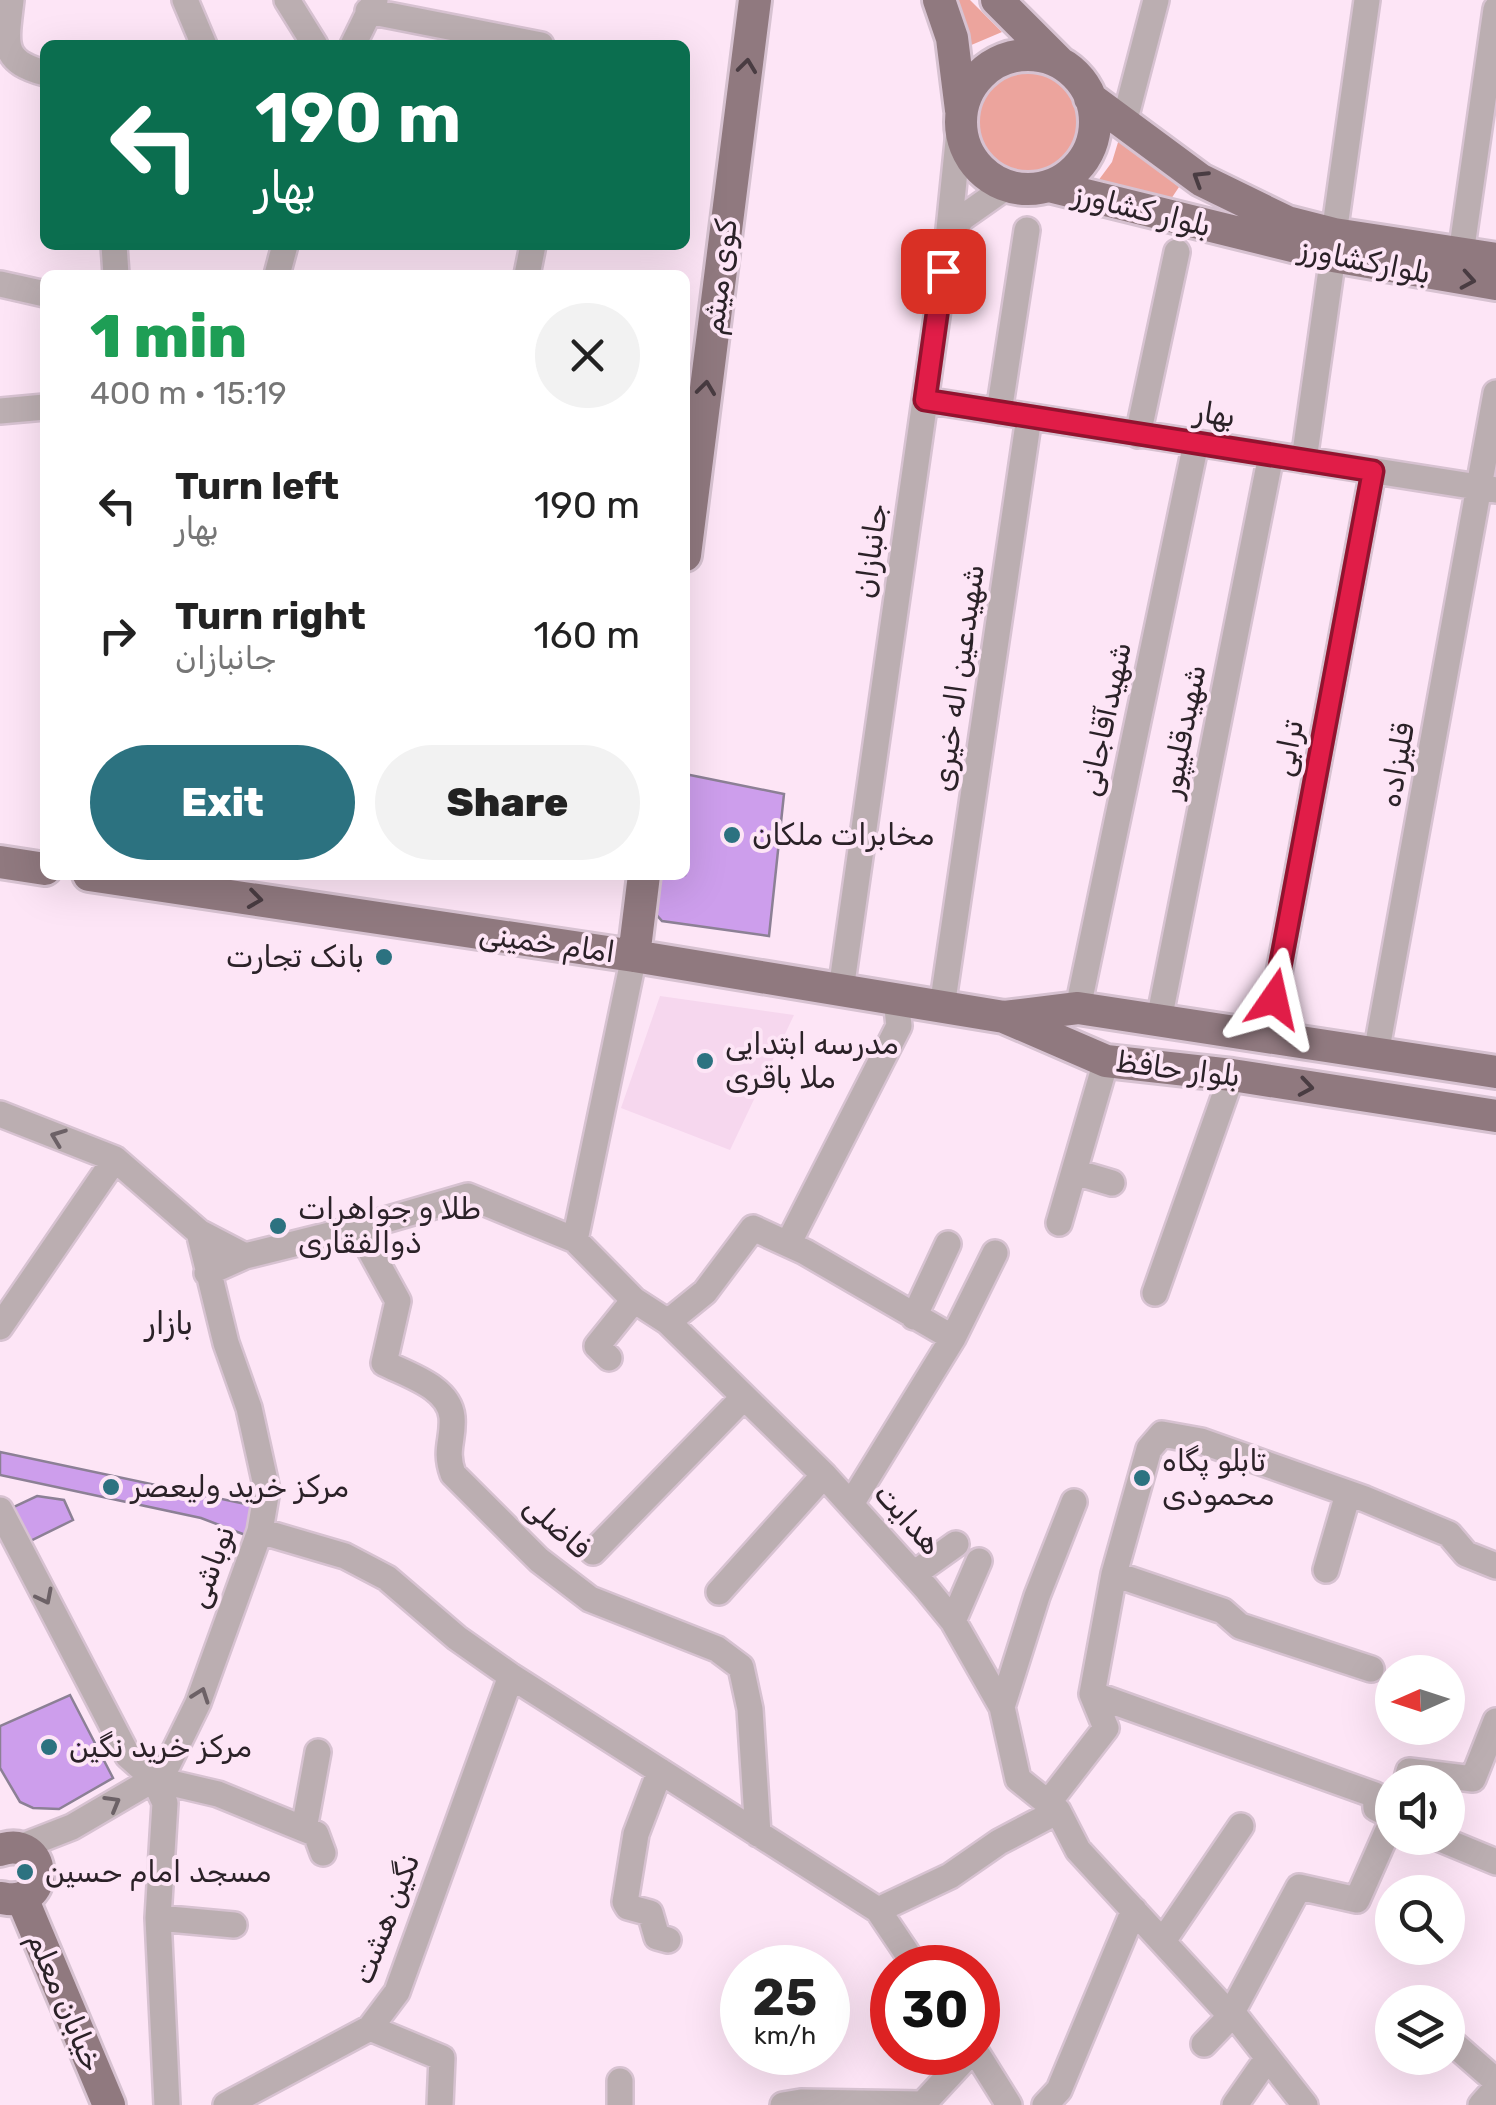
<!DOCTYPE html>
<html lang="en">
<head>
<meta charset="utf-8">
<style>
  :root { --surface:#fff; --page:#f2f2f2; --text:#222; --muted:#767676; --accent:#2c7280 }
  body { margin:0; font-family:Rubik,Cairo,sans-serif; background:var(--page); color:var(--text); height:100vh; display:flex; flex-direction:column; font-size:38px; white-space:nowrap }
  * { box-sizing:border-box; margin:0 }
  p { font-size:32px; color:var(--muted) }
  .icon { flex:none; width:55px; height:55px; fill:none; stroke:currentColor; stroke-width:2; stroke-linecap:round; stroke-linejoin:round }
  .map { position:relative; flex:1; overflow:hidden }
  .sheet { position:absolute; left:40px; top:270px; width:650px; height:610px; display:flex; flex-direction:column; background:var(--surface); border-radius:15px; box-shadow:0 10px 40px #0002 }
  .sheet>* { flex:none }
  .guide { position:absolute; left:40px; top:40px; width:650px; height:210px; border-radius:15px; box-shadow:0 10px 40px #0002; background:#0b6e4f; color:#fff; overflow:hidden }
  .needle { width:65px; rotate:267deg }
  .fabs { position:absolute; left:1375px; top:1655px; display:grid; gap:20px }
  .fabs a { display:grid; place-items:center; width:90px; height:90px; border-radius:50%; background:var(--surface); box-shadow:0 10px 40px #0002; font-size:50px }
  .speed { position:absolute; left:720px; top:1945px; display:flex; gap:20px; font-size:50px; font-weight:700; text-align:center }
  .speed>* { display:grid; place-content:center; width:130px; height:130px; border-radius:50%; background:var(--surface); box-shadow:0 10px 40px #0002; line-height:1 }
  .speed small { font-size:25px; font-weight:400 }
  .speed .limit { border:15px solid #d22; background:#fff; color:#111 }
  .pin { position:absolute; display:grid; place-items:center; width:85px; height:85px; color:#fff; margin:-42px; border-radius:20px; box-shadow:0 5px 15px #0006 }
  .me { position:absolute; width:110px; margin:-55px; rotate:11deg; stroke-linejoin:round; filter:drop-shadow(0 0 8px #0008) }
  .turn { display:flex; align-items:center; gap:35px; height:210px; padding:0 50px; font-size:45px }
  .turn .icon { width:130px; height:130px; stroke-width:2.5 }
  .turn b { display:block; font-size:70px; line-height:85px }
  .round { display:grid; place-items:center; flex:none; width:105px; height:105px; border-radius:52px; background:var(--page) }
  .overview { display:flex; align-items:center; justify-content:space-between; height:170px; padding:0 50px }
  h1 { font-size:60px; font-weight:800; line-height:75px; color:#1e9e55 }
  .action { display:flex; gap:20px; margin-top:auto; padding:20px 50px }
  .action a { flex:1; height:115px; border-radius:60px; background:var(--accent); color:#fff; font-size:40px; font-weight:800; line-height:115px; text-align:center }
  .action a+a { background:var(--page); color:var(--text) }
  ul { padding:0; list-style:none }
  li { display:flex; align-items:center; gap:30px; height:130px; padding:0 50px }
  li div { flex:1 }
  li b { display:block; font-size:38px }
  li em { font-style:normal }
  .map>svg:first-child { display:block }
  .built { fill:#f6d7ee }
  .green { fill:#eca49d }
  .building { fill:#cd9eec; stroke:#8c8095; stroke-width:2.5 }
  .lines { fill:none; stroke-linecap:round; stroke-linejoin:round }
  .minor-casing { stroke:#d7c2d1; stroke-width:30 }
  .major-casing { stroke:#d7c2d1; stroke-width:38 }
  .minor { stroke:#bbaeb1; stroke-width:25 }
  .major { stroke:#90797f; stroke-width:32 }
  .oneway { stroke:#493c42 }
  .oneway2 { stroke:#6c6166 }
  .route-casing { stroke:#92132f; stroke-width:25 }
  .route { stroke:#e11d48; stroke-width:18 }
  .poi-dot { fill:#2c7280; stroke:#fde5f6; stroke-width:4 }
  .labels { text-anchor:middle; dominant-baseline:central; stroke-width:8; stroke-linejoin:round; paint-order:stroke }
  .street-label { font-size:30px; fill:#2b2228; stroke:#fde5f6 }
  .poi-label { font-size:30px; fill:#2b2228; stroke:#fde5f6; text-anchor:start }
  .neighbourhood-label { font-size:32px; fill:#2b2228; stroke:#fde5f6 }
</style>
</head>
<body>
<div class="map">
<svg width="1496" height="2105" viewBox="0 0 1496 2105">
  <rect width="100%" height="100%" fill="#fde5f6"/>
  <path class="built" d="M 660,996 L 794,1015 L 730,1150 L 621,1108 Z"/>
  <path class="green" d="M 958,0 L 970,0 L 1002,32 L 969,46 Z
    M977 121a51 51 0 1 1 102 0a51 51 0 1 1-102 0Z
    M 1119,139 L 1179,187 L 1171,199 L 1095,185 L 1112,162 Z"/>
  <path class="building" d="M 685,774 L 784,794 L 769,936 L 662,921 L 654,912 L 659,875 L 685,875 Z
    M 0,1452 L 255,1506 L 248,1536 L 201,1518 L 0,1475 Z
    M 37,1496 L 64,1500 L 73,1520 L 22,1545 L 5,1511 Z
    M 70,1695 L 113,1778 L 59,1809 L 33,1808 L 20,1802 L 0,1768 L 0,1726 Z"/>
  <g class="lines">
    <g class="minor-casing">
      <path id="minor" d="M 11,0 C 6,44 0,61 45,73
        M 185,0 L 204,45
        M 287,0 L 315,45
        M 368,11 L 541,45
        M 353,45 L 375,0
        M 1124,123 L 1156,0
        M 1334,234 L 1367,0
        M 948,239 L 962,218 L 1006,187
        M 114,245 L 116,275
        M 1461,254 L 1496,9
        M 277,275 L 285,245
        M 527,275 L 533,245
        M 0,284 L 45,294
        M 925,400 L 1496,490
        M 0,411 L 45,407
        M 999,412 L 1027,230
        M 1138,435 L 1177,252
        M 1304,460 L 1333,256
        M 634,956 L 575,1240 L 634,1300 L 668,1322 L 824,1475 L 926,1588 L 953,1621 L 1002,1707 L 1018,1779 L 1058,1811 L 1078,1850 L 1231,2016 L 1232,2012 L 1305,2105
        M 841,990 L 948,239 L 960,122
        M 942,1007 L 1029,417
        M 1078,1008 L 1196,443
        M 1159,1020 L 1271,455
        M 1267,1037 L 1373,471
        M 1376,1054 L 1496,393
        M 0,1114 L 115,1159 L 199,1232 L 245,1256 L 207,1273
        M 1075,1172 L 1112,1183
        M 1059,1223 L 1106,1061
        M 358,1228 L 398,1301 L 384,1363 C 408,1375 449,1387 452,1417 C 454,1440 444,1449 453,1474 L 539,1560 L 590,1599 L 717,1649 L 741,1667 L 750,1709 L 758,1834
        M 788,1244 L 899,1026 L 896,999
        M 245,1256 L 358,1228 L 468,1196 L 575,1240
        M 1155,1293 L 1232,1075
        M 914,1317 L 948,1244
        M 668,1322 L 705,1292 L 753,1228 L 805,1252 L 953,1338
        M 0,1327 L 115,1159
        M 609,1358 L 597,1346 L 634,1300
        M 851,1504 L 953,1338 L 995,1253
        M 0,1510 L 128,1756 L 154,1779 L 165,1803 L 158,1918 L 167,2105
        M 260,1531 L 345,1556 L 387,1578 L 457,1638 L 511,1676 L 878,1910 L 917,1968
        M 593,1552 L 744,1397
        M 1326,1570 L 1348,1494
        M 914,1574 L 956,1544
        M 1114,1574 L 1223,1611 L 1240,1626 L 1371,1669
        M 719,1592 L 824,1475
        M 953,1621 L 979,1561
        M 1092,1694 L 1375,1795 L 1376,1808 L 1392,1816
        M 1002,1707 L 1037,1596 L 1074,1502
        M 660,1771 L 636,1834 L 625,1902 L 628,1907 L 650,1913 L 657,1937 L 668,1940
        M 154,1779 L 218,1794 L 316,1834 L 323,1853
        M 1406,1782 L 1409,1771 L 1473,1779 L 1496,1721
        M 1048,1803 L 1106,1728 L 1092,1694 L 1114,1574 L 1149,1449 L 1162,1434 L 1201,1441 L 1365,1499 L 1449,1534 L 1466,1554 L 1496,1566
        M 304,1829 L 318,1752
        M 1438,1838 L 1496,1862
        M 18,1848 L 72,1827 L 154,1779 L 168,1764 L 198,1703 L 260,1531 L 267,1490 L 249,1408 L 226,1343 L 199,1232
        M 878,1910 L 950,1876 L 999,1842 L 1058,1811
        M 158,1918 L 234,1925
        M 1163,1941 L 1241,1826
        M 1232,2012 L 1299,1887 L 1357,1900 L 1392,1821
        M 370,2028 L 442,2058 L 440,2105
        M 1448,2039 L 1496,2081
        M 1204,2044 L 1231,2016
        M 976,2052 L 1009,2105
        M 620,2081 L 620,2105
        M 226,2105 L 370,2028 L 397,1992 L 511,1676
        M 783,2105 L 801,2102 L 923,2104
        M 922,2105 L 971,2052
        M 1045,2105 L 1059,2090 L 1134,1910
        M 1235,2105 L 1267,2059
        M 1481,2105 L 1496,2088"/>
    </g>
    <g class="major-casing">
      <path id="major" d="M 939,0 L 952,38 L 961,110
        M 997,0 L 1060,63
        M961 122a67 67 0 1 1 134 0a67 67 0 1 1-134 0Z
        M 1090,98 L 1201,180 L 1287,222 L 1334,234 L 1496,259
        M 1049,186 L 1333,256 L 1496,284
        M 685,555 L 755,0
        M 0,862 L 45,869
        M 89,875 L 634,956 L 1004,1017 L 1106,1061 L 1232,1075 L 1496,1116
        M 634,956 L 644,875
        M 1004,1017 L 1078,1008 L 1496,1072
        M 0,1850 C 47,1833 53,1910 2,1898
        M 22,1898 L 109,2105"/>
    </g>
    <use href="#minor" class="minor"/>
    <use href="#major" class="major"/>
  </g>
  <defs><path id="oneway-chevron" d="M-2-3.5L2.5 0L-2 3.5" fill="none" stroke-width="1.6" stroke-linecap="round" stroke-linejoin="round" transform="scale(2.5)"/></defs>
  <g class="oneway">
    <use href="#oneway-chevron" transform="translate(747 66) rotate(-83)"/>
    <use href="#oneway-chevron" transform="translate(1200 178) rotate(-148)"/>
    <use href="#oneway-chevron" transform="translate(1468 280) rotate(10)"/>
    <use href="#oneway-chevron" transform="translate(706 388) rotate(-83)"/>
    <use href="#oneway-chevron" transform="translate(255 899) rotate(8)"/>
    <use href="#oneway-chevron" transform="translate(1306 1087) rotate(9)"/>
  </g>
  <g class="oneway2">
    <use href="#oneway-chevron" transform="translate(58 1137) rotate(-159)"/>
    <use href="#oneway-chevron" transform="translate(45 1597) rotate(63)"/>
    <use href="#oneway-chevron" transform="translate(201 1695) rotate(-70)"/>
    <use href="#oneway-chevron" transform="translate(113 1803) rotate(-30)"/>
  </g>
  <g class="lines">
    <g class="route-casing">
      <path id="route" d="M 943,271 L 925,400 L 1373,471 L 1274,999"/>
    </g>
    <use href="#route" class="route"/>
  </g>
  <g class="poi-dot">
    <circle cx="732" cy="835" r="10"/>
    <circle cx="384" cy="957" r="10"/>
    <circle cx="705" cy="1061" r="10"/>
    <circle cx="278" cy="1226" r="10"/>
    <circle cx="1142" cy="1478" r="10"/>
    <circle cx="111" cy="1487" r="10"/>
    <circle cx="49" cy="1747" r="10"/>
    <circle cx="25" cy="1872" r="10"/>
  </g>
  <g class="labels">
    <g class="street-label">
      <text transform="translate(1142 210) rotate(14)">بلوار کشاورز</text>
      <text transform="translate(1365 261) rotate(11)">بلوارکشاورز</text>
      <text transform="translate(720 277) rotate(-83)">کوی میثم</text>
      <text transform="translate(1215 414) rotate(9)">بهار</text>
      <text transform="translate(871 551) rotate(-82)">جانبازان</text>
      <text transform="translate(958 678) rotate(-82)">شهیدعین اله خیری</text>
      <text transform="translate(1105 719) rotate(-78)">شهیدآقاجانی</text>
      <text transform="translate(1183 731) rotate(-79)">شهیدقلیپور</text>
      <text transform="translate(1288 748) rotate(-79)">ترابی</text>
      <text transform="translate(1397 765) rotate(-80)">قلیزاده</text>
      <text transform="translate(547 943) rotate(8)">امام خمینی</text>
      <text transform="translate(1178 1069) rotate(7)">بلوار حافظ</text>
      <text transform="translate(908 1519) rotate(48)">هدایت</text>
      <text transform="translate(557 1527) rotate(42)">فاضلی</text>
      <text transform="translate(211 1567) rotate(-70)">نوباشی</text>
      <text transform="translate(386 1919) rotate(-69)">نگین هشت</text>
      <text transform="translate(65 2002) rotate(67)">خیابان معلم</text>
    </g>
    <g class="poi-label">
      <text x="752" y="835">مخابرات ملکان</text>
      <text x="364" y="957" text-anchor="end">بانک تجارت</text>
      <text x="725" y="1044">مدرسه ابتدایی<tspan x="725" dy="34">ملا باقری</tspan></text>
      <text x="298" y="1209">طلا و جواهرات<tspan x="298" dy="34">ذوالفقاری</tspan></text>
      <text x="1162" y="1461">تابلو پگاه<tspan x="1162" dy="34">محمودی</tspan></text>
      <text x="131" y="1487">مرکز خرید ولیعصر</text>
      <text x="69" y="1747">مرکز خرید نگین</text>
      <text x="45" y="1872">مسجد امام حسین</text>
    </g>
    <g class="neighbourhood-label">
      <text x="169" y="1323">بازار</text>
    </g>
  </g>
</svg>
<div class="fabs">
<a><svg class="needle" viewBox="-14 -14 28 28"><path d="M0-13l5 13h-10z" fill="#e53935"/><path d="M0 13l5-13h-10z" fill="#767676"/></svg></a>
<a><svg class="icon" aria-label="sound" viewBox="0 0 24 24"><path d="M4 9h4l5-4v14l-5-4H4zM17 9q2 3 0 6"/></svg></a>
<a><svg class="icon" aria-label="search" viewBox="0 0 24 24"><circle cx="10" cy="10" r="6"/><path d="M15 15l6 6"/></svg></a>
<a><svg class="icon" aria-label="layers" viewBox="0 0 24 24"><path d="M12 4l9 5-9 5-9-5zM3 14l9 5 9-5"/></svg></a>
</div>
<div class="speed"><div>25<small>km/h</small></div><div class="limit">30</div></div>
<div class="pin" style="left:943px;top:271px;background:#d93025"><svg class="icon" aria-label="arrive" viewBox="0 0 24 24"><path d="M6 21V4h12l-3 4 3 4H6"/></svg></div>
<svg class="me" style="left:1274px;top:999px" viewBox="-20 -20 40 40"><path d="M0-17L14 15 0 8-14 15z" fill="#e11d48" stroke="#fff" stroke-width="4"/></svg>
<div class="guide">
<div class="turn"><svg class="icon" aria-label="left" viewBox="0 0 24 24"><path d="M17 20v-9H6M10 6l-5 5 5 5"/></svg><div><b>190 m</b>بهار</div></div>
</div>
<section class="sheet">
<div class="overview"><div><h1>1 min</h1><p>400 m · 15:19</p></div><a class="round"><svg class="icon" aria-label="close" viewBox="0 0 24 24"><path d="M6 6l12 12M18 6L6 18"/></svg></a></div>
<ul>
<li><svg class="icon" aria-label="left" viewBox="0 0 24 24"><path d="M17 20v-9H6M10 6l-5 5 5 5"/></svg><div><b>Turn left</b><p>بهار</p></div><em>190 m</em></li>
<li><svg class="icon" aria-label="right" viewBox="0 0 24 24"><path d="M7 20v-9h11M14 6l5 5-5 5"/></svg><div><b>Turn right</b><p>جانبازان</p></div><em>160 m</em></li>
</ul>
<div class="action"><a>Exit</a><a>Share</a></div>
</section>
</div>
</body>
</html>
